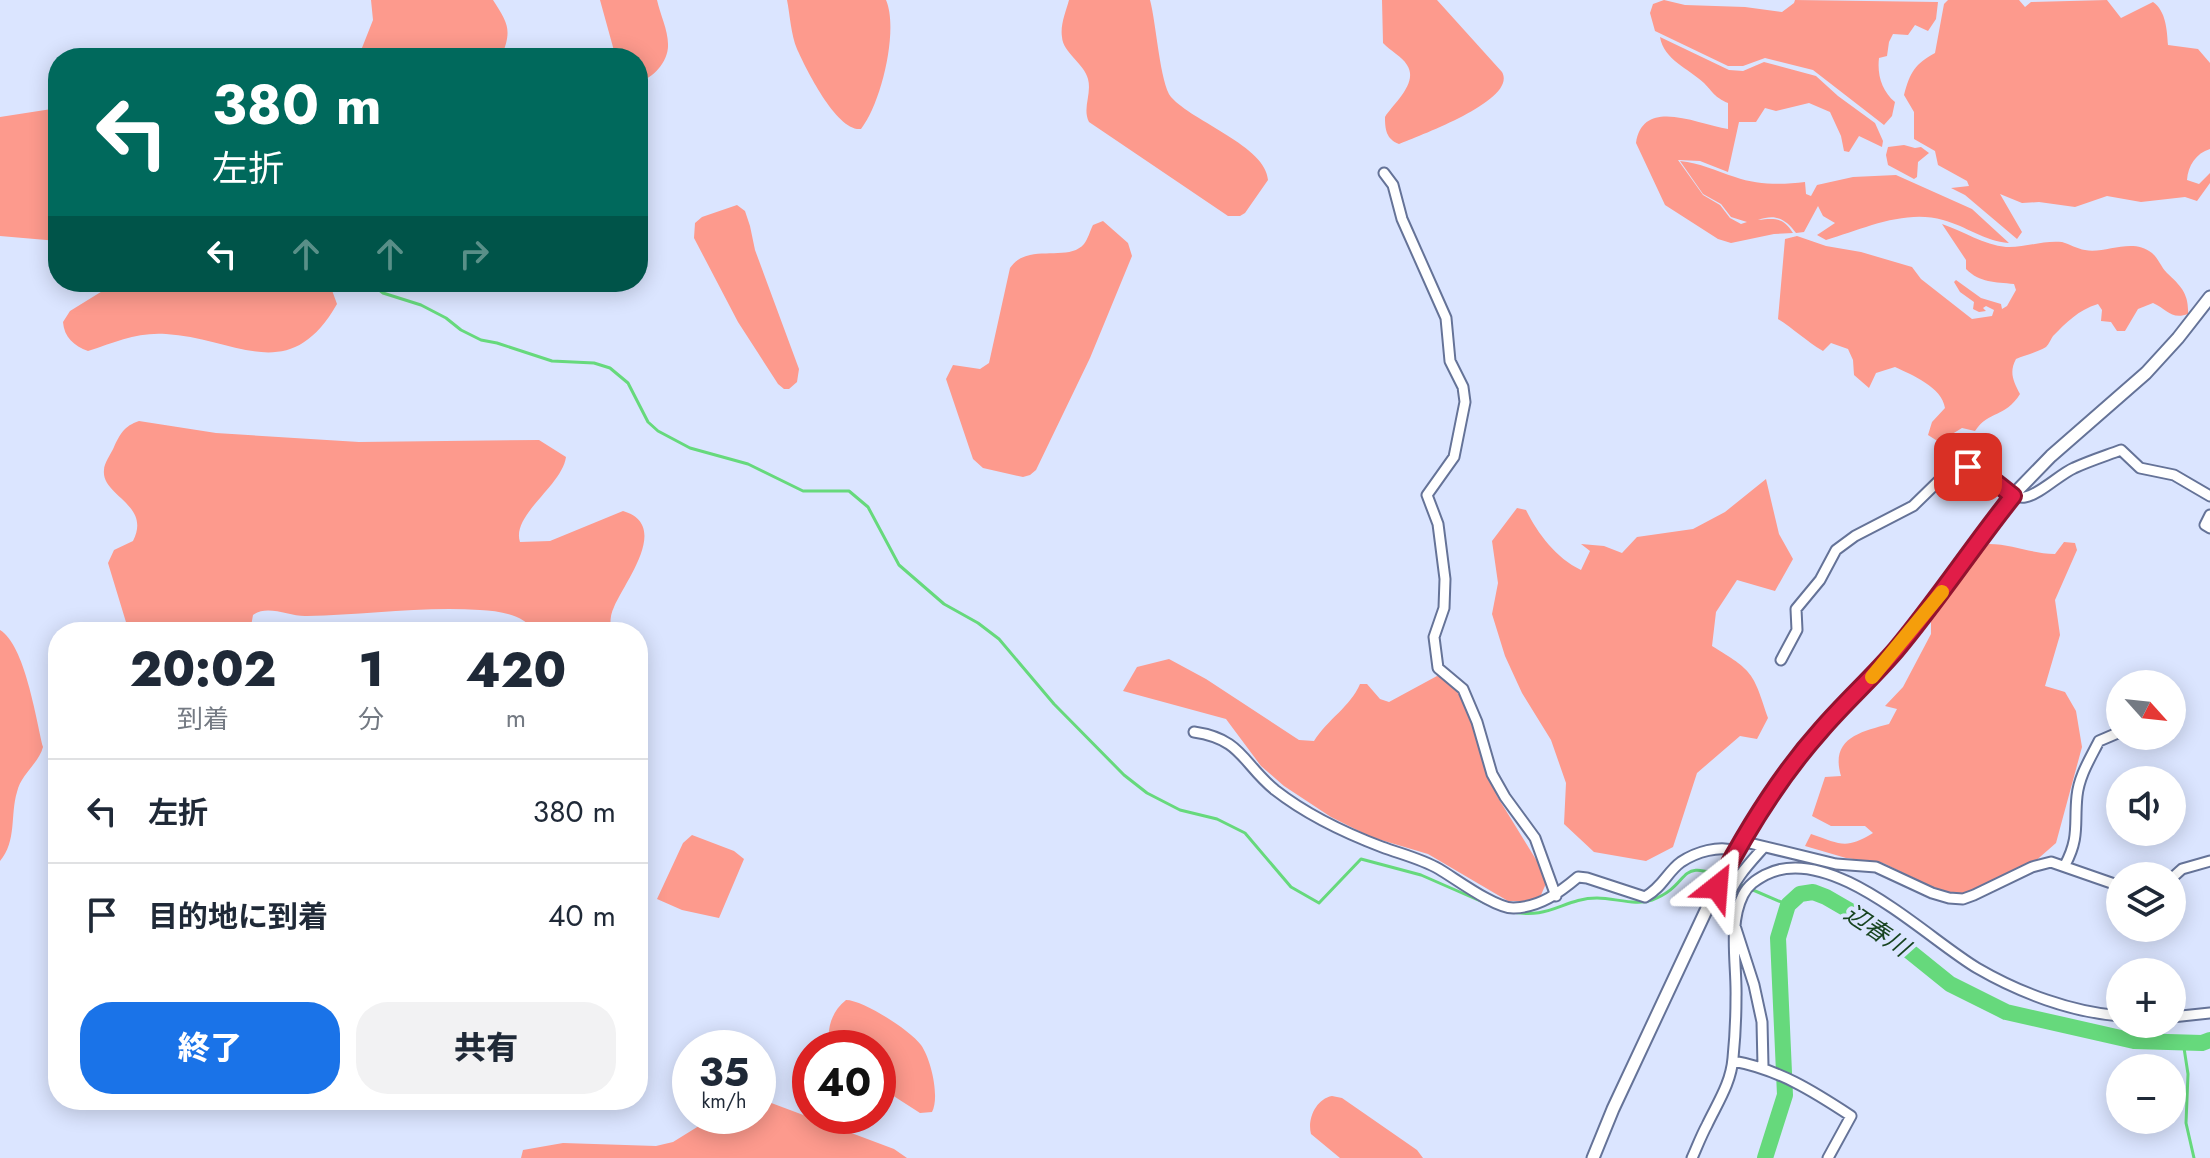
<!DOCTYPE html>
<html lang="ja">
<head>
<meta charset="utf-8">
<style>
  :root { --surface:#fff; --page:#f2f2f3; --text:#1f2937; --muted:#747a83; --line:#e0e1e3; --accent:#1a73e8 }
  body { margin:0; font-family:Jost,"Noto Sans JP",sans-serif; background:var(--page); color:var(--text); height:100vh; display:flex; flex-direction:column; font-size:30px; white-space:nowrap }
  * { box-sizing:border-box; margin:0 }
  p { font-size:26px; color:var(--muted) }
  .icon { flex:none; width:44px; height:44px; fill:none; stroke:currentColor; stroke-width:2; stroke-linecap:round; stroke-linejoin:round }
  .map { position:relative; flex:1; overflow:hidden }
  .side { position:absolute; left:48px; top:622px; width:600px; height:488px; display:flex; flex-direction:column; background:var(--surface); border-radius:32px; box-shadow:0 4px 20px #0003 }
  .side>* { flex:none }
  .guide { position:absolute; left:48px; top:48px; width:600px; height:244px; border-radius:32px; box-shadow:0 4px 20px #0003; background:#00695c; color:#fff; overflow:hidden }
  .needle { width:52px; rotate:117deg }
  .tools { position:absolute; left:2106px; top:670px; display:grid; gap:16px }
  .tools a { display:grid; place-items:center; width:80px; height:80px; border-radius:50%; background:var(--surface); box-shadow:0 4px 20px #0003; font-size:40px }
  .speed { position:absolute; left:672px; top:1030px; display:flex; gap:16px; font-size:40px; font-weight:700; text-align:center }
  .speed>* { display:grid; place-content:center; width:104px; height:104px; border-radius:50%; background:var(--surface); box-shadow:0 4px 20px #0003; line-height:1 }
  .speed small { font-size:20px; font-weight:400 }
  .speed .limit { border:12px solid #d22; background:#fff; color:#111 }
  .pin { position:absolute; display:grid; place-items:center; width:68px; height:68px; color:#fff; margin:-34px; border-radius:16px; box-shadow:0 4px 12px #0006 }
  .me { position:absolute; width:88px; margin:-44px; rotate:28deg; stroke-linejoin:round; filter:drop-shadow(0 0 6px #0008) }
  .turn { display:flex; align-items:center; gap:28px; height:168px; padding:0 32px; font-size:36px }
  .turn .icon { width:104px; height:104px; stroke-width:2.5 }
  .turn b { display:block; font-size:56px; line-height:68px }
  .lanes { display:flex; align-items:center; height:76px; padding:0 32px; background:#0003; justify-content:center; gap:40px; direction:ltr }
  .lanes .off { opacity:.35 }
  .eta { display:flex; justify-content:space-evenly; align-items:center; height:136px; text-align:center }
  .eta b { font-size:48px; font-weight:800; line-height:56px }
  .action { display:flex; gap:16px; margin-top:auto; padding:16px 32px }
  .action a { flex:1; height:92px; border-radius:32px; background:var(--accent); color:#fff; font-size:32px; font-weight:800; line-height:92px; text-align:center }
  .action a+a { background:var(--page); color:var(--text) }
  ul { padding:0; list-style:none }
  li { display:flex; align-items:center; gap:24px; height:104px; padding:0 32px; border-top:2px solid var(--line) }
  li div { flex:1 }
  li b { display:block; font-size:30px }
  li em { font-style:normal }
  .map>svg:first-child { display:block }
  .green { fill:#fd9a8d }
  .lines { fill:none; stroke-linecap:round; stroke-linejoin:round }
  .stream { stroke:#66d97c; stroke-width:3 }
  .river { stroke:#66d97c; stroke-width:16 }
  .minor-casing { stroke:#657398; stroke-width:13 }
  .tertiary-casing { stroke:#657398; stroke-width:15 }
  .minor { stroke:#fff; stroke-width:9 }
  .tertiary { stroke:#fff; stroke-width:11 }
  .route-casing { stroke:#92132f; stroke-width:20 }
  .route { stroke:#e11d48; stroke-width:14 }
  .slow { stroke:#f59e0b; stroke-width:14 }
  .labels { text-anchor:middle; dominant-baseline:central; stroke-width:8; stroke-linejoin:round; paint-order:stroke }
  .water-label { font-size:24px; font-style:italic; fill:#184521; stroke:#dbe5ff }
</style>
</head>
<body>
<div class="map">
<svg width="2210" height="1158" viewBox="0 0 2210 1158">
  <rect width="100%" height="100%" fill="#dbe5ff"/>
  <path class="green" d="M 371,0 L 493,0 C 509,25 512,30 501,58 L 358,58 L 373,20 Z
    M 600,0 L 657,0 C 660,14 668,30 668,44 C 669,61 653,79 638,82 L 638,58 L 616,58 Z
    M 787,0 L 886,0 C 899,30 881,104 861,129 C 837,132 806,69 797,49 C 791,35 790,15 787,0 Z
    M 1069,0 L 1150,0 C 1156,21 1160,84 1171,97 C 1193,122 1266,146 1268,180 L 1245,213 L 1240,216 L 1228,216 L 1089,122 C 1082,108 1092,94 1088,79 C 1084,63 1063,53 1062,37 C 1060,25 1066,11 1069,0 Z
    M 1382,0 L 1437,0 L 1502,72 C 1518,100 1420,135 1399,144 C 1386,139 1385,129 1385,117 C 1393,104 1419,83 1407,65 C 1402,56 1390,51 1383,43 Z
    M 1664,0 L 1685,5 L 1745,7 L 1782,12 L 1794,3 L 1795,0 L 1938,2 L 1936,19 L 1928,31 L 1915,25 L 1908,35 L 1893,34 L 1889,42 L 1887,56 L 1879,58 C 1877,75 1882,91 1895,102 L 1892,116 L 1884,125 L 1813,70 L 1765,58 L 1743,66 L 1728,66 L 1655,31 L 1650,13 L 1653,4 Z
    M 1948,0 L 2019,0 L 2025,7 L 2031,2 L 2107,0 L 2121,18 L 2153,2 C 2166,11 2167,30 2168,45 L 2198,49 L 2210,63 L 2210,149 C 2196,153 2188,166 2187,180 L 2199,184 L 2210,173 L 2210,183 L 2197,201 L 2185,197 L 2141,202 L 2107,196 L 2075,207 L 2039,202 L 2022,203 L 2000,194 L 2022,232 L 2017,239 L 1965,195 L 1951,188 L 1969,186 L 1967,181 L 1938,165 L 1935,151 L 1914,139 L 1914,112 L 1904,95 C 1910,72 1915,64 1935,53 L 1944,4 Z
    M 1660,37 L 1729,70 L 1743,71 L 1764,62 L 1816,76 L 1838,96 L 1875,123 L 1883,141 L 1882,147 L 1859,136 L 1849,152 L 1844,151 L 1841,136 L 1830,112 L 1809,103 L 1776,111 L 1765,108 L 1756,122 L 1739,122 L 1728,172 L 1700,161 L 1678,160 L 1703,195 L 1720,205 L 1730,218 L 1741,224 L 1747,222 L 1731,217 L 1721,204 L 1703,194 L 1680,161 C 1700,163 1716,171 1735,177 C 1757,185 1782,185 1805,182 L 1806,194 L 1811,196 L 1817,185 L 1853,177 L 1896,175 L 1972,209 L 2009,243 C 1984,241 1966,226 1943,220 C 1905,209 1863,229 1826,240 L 1817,235 L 1835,223 L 1823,216 L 1818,206 L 1804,232 L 1796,233 C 1785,218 1775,214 1758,220 C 1774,218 1783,217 1793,233 L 1774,234 L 1731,243 L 1718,239 L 1665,205 L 1636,143 C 1643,96 1699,125 1728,129 L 1728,103 C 1714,97 1713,92 1704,83 C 1688,68 1664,60 1660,37 Z
    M 58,108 L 58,241 L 0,236 L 0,117 Z
    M 1904,145 L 1915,148 L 1921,147 L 1929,153 L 1918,162 L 1917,177 L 1914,179 L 1888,165 L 1886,155 L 1888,147 Z
    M 737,205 L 745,211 L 750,226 L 755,250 L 799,369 L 797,382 L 789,389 L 784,389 L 778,384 L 738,322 L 694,238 L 695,223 L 702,217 Z
    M 1103,221 L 1128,243 L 1132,256 L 1090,358 L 1036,470 L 1030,475 L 1023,477 L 983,468 L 973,459 L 946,379 L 953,365 L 980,369 L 989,363 L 1010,268 C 1027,242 1068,263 1084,244 C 1088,239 1090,231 1093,225 Z
    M 1942,224 C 1963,231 1984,245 2006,247 C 2024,248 2043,240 2062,242 C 2070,244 2077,249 2085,250 C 2106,254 2132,237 2152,253 C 2158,258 2161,267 2167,273 C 2181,286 2189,294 2188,314 C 2171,320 2167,309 2153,303 L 2138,309 L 2125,331 L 2117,331 L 2111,322 L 2101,321 L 2102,310 L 2098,304 C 2078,310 2066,323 2053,336 C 2051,339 2049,344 2046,347 C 2038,352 2025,355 2016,359 C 2009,372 2013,381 2020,394 C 2005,418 1989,410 1975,431 L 1962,428 L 1939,442 L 1928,435 L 1932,422 L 1945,408 C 1942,387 1912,375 1895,367 L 1876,373 L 1869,388 L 1854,375 L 1853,360 L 1848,349 L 1831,343 L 1823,351 C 1806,341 1794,329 1778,319 L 1785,239 L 1797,236 L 1826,246 L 1861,252 L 1912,267 L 1921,279 L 1972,319 L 1992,316 L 1994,310 L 1986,306 L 1983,308 L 1986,311 L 1979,312 L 1973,309 L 1974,302 L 1960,292 L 1954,282 L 1956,280 L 1981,298 L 2001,304 L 2002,309 L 2007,306 L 2016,290 L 2014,284 C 1995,282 1980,283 1966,269 L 1966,260 Z
    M 117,282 L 329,282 L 337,304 C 289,388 236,338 166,334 C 137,332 116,342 88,351 C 74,346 64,337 63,322 L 70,311 Z
    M 139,421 L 216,433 L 359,442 L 539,440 L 566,457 C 562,486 511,515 520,542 L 550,541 L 623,511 C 671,525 625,581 614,607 C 610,615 610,623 611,632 L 535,632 C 525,615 500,611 480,610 C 423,606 364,615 307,616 C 290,617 268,604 253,615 L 250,632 L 129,632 L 108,563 L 114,550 L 133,541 C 152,504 101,496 104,470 C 104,463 111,454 114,447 C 120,434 124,426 139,421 Z
    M 1766,479 L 1779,534 L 1793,559 L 1775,591 L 1737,580 L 1716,612 L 1712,646 C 1753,671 1753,672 1768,718 L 1757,739 L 1740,736 L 1697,773 L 1673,847 L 1646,861 L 1594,852 L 1564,824 L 1566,783 L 1551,740 L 1522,693 L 1505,656 L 1492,614 L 1498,583 L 1492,541 L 1517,508 L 1526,510 C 1538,534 1556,558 1581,570 L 1590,551 L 1581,544 L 1604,546 L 1622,553 L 1637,537 L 1693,529 L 1725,512 Z
    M 2064,542 L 2075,543 L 2077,550 L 2055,600 L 2060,635 L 2045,686 L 2065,692 L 2076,711 L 2082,747 L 2056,843 L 2032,864 L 1966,893 L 1945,893 L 1883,863 L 1846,858 L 1805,846 L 1811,834 C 1841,844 1845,850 1873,833 L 1865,826 L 1831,826 L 1812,816 L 1825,777 L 1841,776 C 1830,739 1859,732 1889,724 L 1897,709 L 1885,706 L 1903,687 L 1931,634 L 1931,620 L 1975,559 L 1989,544 C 2013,544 2032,554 2055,554 Z
    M 0,630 C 25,645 36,719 43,747 C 39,763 21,774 17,792 C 10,815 17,841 0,861 Z
    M 1169,659 L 1206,679 L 1299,740 L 1314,741 C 1328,719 1350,707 1360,684 L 1367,684 L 1380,699 L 1389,702 L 1437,676 L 1448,679 L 1465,694 L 1497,796 L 1548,879 L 1541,895 L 1530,901 L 1508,901 L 1428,854 L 1371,837 L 1331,817 L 1284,786 L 1261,766 L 1226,719 L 1123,691 L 1137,667 Z
    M 692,835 L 734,851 L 744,859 L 719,918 L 682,910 L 657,899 L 683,843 Z
    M 846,1000 C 863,1000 910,1030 921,1045 C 931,1059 940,1097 932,1112 L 920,1113 L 878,1086 L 878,1048 L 830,1048 C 826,1030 831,1012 846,1000 Z
    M 1332,1096 L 1342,1098 L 1417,1150 L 1423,1158 L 1340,1158 L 1311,1134 C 1307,1119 1316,1099 1332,1096 Z
    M 758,1098 L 894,1149 L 907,1158 L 521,1158 L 523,1150 L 563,1143 L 656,1146 L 673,1142 L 715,1116 L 758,1116 Z"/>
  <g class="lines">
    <path class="stream" d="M 369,282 L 383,293 L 421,305 L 446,318 L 461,330 L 481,340 L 497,343 L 552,361 L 594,363 L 610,368 L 628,383 L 648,422 L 658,431 L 690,448 L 748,464 L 803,491 L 849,491 L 868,507 L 899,565 L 944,604 L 978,623 L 999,639 L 1054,704 L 1124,775 L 1147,793 L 1180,810 L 1217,819 L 1245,833 L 1291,887 L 1319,903 L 1361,859 L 1421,875 L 1501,910
      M 1739,884 L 1788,905
      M 1508,911 C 1550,921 1563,898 1597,898 C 1615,898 1636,906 1652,900 C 1695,884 1673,854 1732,881
      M 2194,1158 L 2186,1123 L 2188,1074 L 2184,1048 L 2202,1043"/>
    <path class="river" d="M 1765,1158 L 1785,1095 L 1778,938 L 1788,905 L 1800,894 L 1813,892 L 1826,897 L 1883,930 L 1950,984 L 2006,1012 L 2134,1041 L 2202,1043 L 2210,1040"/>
    <g class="minor-casing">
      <path id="minor" d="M 1384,173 L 1393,185 L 1402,219 L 1446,318 L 1450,361 L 1463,387 L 1465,402 L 1454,457 L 1427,495 L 1438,524 L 1445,579 L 1444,608 L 1434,637 L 1438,668 L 1463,689 L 1477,722 L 1492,774 L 1505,797 L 1535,838 L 1556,896
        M 2210,515 L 2205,525 L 2210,528
        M 1781,660 L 1797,630 L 1796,609 L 1820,580 L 1836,550 L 1855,536 L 1913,506 L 1952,468 C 1985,463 2003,500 2025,497 C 2039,495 2060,474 2074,468 C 2089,461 2105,456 2121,450 L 2140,468 L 2174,475 L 2210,496
        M 1194,732 C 1242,739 1242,763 1275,790 C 1307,815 1345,833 1382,847 C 1401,854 1422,859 1439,869 C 1456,879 1496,909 1514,908 C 1540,907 1559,893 1578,877 L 1587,878 L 1645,897 C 1663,887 1667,872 1681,862 C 1696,852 1719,845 1736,851
        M 1741,841 L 1836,864 L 1876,867 L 1932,893 L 1949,898 L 1963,899 L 1974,895 L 2032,867 L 2051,862 L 2120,886
        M 2065,865 C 2080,837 2074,824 2077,796 C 2079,776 2090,759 2099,741 L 2120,732
        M 2172,878 L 2182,869 L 2210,861
        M 2172,1017 L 2210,1013
        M 1733,1061 C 1778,1069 1813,1091 1851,1116 L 1828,1158
        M 1763,1066 L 1762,1022 L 1754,985 L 1727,901 C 1734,879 1749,864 1764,847
        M 1692,1158 C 1697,1147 1701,1136 1707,1125 C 1718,1102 1731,1083 1733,1058 C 1735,1038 1736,1017 1736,997 C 1737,965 1728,925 1743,895 C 1748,885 1756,880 1765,875 C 1830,841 1925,937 1977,968 C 2020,993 2071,1012 2120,1016"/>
    </g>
    <g class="tertiary-casing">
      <path id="tertiary" d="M 1593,1158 L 1613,1109 L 1717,887 L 1769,797 L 1822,729 L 1893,653 L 1933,605 L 2016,492 L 2051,456 L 2146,373 L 2178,338 L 2210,297"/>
    </g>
    <use href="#minor" class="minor"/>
    <use href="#tertiary" class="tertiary"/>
  </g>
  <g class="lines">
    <g class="route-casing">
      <path id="route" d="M 1717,887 C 1746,831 1779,777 1821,730 C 1845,702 1872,678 1896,650 C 1937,601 1973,546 2013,496 L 1989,477 L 1968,467"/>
    </g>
    <use href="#route" class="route"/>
    <path class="slow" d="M 1872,677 L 1942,592"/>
  </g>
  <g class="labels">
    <g class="water-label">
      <text transform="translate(1877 930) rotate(34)">辺春川</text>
    </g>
  </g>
</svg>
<div class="tools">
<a><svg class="needle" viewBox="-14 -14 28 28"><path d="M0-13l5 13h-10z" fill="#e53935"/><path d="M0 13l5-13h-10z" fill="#747a83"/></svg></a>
<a><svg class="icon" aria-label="sound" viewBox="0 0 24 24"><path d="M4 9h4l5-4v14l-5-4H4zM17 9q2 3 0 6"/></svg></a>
<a><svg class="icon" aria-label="layers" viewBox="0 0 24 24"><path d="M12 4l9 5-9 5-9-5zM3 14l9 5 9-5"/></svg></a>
<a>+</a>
<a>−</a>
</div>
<div class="speed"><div>35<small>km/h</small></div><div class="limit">40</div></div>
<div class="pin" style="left:1968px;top:467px;background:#d93025"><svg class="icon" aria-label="arrive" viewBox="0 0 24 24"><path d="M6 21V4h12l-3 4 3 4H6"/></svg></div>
<svg class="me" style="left:1717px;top:887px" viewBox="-20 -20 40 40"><path d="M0-17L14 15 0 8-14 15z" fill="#e11d48" stroke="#fff" stroke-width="4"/></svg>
<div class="guide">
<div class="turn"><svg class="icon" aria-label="left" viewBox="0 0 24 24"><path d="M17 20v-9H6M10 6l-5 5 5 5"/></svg><div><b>380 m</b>左折</div></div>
<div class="lanes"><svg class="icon" aria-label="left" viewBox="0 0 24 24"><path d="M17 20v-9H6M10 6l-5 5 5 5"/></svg><svg class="icon off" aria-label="ahead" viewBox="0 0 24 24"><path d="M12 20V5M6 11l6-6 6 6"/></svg><svg class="icon off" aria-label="ahead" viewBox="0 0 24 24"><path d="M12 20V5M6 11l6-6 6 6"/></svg><svg class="icon off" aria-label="right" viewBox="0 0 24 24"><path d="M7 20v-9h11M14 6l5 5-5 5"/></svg></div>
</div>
<section class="side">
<div class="eta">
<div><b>20:02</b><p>到着</p></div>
<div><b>1</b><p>分</p></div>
<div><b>420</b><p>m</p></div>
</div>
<ul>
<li><svg class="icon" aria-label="left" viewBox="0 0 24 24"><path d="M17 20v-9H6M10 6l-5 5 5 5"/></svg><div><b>左折</b></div><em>380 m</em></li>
<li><svg class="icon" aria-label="arrive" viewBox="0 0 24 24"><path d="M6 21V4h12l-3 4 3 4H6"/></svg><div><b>目的地に到着</b></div><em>40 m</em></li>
</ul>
<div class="action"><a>終了</a><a>共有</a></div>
</section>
</div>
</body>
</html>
